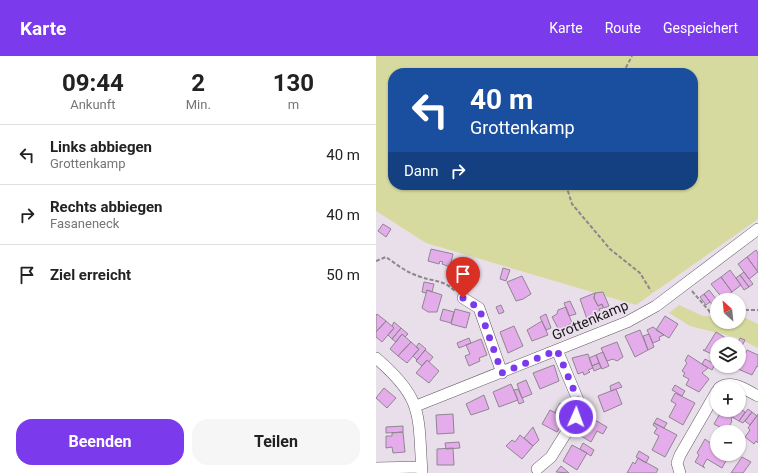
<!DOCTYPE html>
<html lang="de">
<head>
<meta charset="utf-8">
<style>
  :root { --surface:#fff; --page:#f6f6f6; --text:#222; --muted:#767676; --line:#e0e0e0; --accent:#7c3aed }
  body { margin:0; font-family:Roboto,sans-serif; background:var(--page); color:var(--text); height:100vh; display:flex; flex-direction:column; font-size:15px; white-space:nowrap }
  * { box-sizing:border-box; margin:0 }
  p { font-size:13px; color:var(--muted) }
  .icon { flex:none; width:22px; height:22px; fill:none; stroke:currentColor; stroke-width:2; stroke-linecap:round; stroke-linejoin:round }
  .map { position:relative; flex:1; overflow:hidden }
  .drawer { display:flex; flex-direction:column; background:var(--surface); width:376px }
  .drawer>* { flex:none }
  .banner { position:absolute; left:12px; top:12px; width:310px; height:122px; border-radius:16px; box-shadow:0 1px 3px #0004; background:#1a4fa0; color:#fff; overflow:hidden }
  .needle { width:26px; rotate:333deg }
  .tools { position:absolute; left:334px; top:237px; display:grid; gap:8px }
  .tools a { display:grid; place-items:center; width:36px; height:36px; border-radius:50%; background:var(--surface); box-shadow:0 1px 3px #0004; font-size:20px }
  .pin { position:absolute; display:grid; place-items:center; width:34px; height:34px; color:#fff; margin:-41px -17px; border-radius:50% 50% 50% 0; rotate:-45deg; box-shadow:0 0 4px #0007 }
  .pin .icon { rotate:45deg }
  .me { position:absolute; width:44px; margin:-22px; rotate:2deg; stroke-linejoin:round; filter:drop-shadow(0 0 3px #0008) }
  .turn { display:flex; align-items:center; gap:14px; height:84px; padding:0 16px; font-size:18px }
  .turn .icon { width:52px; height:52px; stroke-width:2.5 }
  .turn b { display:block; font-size:28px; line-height:34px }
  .then { display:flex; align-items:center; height:38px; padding:0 16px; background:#0003; gap:8px; font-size:15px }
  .eta { display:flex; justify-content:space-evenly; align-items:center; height:68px; text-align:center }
  .eta b { font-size:24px; font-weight:700; line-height:28px }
  .button { display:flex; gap:8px; margin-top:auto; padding:8px 16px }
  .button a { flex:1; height:46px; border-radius:16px; background:var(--accent); color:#fff; font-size:16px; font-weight:700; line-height:46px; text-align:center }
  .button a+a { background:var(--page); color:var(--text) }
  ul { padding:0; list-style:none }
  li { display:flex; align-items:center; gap:12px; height:60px; padding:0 16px; border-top:1px solid var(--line) }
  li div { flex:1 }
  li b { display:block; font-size:15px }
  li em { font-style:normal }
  header { display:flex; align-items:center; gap:24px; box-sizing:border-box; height:56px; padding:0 20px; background:var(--accent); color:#fff }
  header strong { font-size:19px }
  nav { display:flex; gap:22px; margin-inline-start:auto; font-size:14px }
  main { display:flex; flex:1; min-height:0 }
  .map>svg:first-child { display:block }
  .green { fill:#d7da9e; fill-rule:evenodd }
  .building { fill:#e4acea; stroke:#8f8690 }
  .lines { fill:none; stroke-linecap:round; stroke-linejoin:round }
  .street-casing { stroke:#615862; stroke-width:12 }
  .path { stroke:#8d868e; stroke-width:2; stroke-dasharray:4 2; stroke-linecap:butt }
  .street { stroke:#fff; stroke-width:11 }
  .route { stroke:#7c3aed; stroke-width:7; stroke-dasharray:0 12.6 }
  .labels { text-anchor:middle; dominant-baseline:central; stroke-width:3.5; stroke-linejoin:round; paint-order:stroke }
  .street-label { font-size:14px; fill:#171418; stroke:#e9dfea }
</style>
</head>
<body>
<header>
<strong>Karte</strong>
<nav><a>Karte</a><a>Route</a><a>Gespeichert</a></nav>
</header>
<main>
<section class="drawer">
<div class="eta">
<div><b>09:44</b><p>Ankunft</p></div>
<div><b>2</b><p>Min.</p></div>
<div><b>130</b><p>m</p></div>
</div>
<ul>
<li><svg class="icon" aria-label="left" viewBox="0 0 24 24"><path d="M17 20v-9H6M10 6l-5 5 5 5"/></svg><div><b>Links abbiegen</b><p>Grottenkamp</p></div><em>40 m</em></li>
<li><svg class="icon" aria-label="right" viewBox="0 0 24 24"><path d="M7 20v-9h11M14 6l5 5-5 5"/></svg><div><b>Rechts abbiegen</b><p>Fasaneneck</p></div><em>40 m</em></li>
<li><svg class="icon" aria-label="arrive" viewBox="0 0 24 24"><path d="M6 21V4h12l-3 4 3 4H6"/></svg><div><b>Ziel erreicht</b></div><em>50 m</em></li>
</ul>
<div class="button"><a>Beenden</a><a>Teilen</a></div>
</section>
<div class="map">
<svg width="382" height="417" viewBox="0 0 382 417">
  <rect width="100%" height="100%" fill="#e9dfea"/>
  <path class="green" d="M 0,0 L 382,0 L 382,163 L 260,249 L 50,187 L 0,155 ZM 17,17 L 317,17 L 317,129 L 17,129 Z
    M 303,249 L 327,260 L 341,261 L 341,266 L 363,266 L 363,262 L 370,262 L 382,268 L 382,292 L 362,282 L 314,270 L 293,257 Z"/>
  <path class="building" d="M 7,168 L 15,173 L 10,181 L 2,175 Z
    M 55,193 L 77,198 L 74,211 L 66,208 L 67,206 L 64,205 L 63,208 L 52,205 Z
    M 380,194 L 382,197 L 382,216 L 371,201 Z
    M 371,201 L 382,216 L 373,223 L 362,208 Z
    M 127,212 L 134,214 L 130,225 L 124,223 Z
    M 354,214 L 365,229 L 356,236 L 345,221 Z
    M 368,216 L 377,228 L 373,231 L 364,219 Z
    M 81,217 L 96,221 L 94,227 L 80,223 Z
    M 364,219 L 373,231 L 368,234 L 360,222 Z
    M 146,220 L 155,238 L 147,243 L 140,245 L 131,226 Z
    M 345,221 L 356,236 L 347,243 L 335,228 Z
    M 48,226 L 58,228 L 56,236 L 51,234 L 50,237 L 46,236 Z
    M 51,234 L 66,239 L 61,256 L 52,256 L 46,252 Z
    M 333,234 L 341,244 L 337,250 L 328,238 Z
    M 227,236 L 233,250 L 228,252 L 226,248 L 222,250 L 218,242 L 219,237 Z
    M 219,237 L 218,242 L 222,250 L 226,248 L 227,252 L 223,253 L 225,257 L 211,263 L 204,243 Z
    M 328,238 L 334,246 L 330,249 L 324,241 Z
    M 194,245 L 200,258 L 193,260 L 188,247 Z
    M 125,249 L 128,256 L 123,258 L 120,251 Z
    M 190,251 L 196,267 L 183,274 L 176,261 L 181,258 L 182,254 Z
    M 67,253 L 78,256 L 75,267 L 64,264 Z
    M 79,253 L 94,257 L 90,272 L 75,268 Z
    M 1,258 L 10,265 L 0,276 L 0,259 Z
    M 170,258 L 175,272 L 170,274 L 164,261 Z
    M 289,260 L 302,268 L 293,282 L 280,274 Z
    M 10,265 L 18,272 L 6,286 L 0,281 L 0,276 Z
    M 166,265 L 172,279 L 156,285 L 151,274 Z
    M 18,266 L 25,272 L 16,283 L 12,279 L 18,272 L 16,270 Z
    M 138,270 L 147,290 L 132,297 L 124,276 Z
    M 277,271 L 288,279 L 283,281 L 284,284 L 277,287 L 271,274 Z
    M 25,272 L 32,278 L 29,281 L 26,278 L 20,286 L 16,283 Z
    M 264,274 L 272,294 L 259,301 L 249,280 Z
    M 340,276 L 358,287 L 341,288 L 341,297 L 339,296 L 338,299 L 327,294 L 329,294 Z
    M 26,278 L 35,286 L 22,300 L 14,293 Z
    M 273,278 L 278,291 L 272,294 L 267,280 Z
    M 93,282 L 95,287 L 83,292 L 81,287 Z
    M 364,282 L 369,284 L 364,294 L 363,288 L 361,288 Z
    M 105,283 L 111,299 L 103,302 L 104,305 L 93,310 L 89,300 L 94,298 L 90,289 Z
    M 35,286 L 43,293 L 31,307 L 22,300 Z
    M 241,286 L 247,301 L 241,305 L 237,303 L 231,305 L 225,292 Z
    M 43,287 L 50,293 L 41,304 L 37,300 L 43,293 L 40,291 Z
    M 49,294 L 57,301 L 53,306 L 51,304 L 46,310 L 40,305 Z
    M 371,294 L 382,299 L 382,311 L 381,310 L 376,319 L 362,313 Z
    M 227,296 L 233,310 L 226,313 L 220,299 Z
    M 212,298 L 217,312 L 212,314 L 214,316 L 208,319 L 207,316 L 202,318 L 196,302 Z
    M 220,299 L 223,307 L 216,310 L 213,302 Z
    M 312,299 L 332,312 L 326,317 L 333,323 L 323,336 L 310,329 L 313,323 L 307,320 L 309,317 L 306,315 L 311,307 L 309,305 Z
    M 329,303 L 339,308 L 336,314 L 326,308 Z
    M 51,304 L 63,315 L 53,327 L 40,317 Z
    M 223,307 L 225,312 L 218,315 L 216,310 Z
    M 178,309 L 183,325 L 164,333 L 157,317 Z
    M 150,324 L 156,338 L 146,342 L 141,328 Z
    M 243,326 L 246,331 L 235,335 L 234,330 Z
    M 135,328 L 142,344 L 123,351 L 117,336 Z
    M 299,329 L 309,335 L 306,340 L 296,334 Z
    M 8,332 L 20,342 L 11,352 L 0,342 Z
    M 142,333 L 148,346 L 143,348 L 138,334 Z
    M 240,333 L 246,348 L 228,356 L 222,340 Z
    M 299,337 L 319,347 L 307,369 L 293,361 L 300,348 L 295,345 Z
    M 108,339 L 113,353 L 95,359 L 90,348 Z
    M 184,347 L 193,352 L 188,361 L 179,356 Z
    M 363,352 L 369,356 L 363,365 L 356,361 L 355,364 L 356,365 L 351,375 L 338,368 L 346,354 L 363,354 Z
    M 372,353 L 376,356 L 367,367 L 363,365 Z
    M 174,354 L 189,362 L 181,376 L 166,368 Z
    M 376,356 L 381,360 L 374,369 L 369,365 Z
    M 77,358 L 78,377 L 61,378 L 60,359 Z
    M 382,358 L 382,387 L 380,385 L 378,388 L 369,381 L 374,374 L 372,372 Z
    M 212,360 L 231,371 L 227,378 L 221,375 L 215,386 L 202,378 Z
    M 281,362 L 291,367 L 288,372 L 278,367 Z
    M 278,367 L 301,379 L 289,401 L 276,394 L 283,380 L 278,377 L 281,372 L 277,369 Z
    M 27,370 L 27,376 L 10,377 L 10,371 Z
    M 157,371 L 163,384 L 157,390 L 148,382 Z
    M 27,376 L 29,396 L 17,397 L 16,391 L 10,392 L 10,380 L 16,380 L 16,377 Z
    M 144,379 L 157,390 L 146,403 L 130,390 L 136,384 L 139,386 Z
    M 329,383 L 341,392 L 341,398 L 353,399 L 346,412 L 331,403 L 327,410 L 329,412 L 319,406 L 323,399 L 321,397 Z
    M 83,386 L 84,392 L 70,393 L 69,387 Z
    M 207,387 L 218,394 L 215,400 L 204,393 Z
    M 196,389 L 211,397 L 201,414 L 187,405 Z
    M 77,392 L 78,409 L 61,409 L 61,393 Z
    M 263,395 L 273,401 L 270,407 L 260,401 Z
    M 366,401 L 375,406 L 367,417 L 355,417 Z
    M 262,402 L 282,413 L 280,417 L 251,417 L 257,406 L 259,408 Z
    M 185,410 L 193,417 L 180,416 Z"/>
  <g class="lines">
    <g class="street-casing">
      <path id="street" d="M 87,242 L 103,252 L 126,317
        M 0,302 C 48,343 42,358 46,417
        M 343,332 C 356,323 370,334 382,340
        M 40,350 L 251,266 L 280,250 L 382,173
        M 0,412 L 45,411
        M 161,413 L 175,401 L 200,361 L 204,353 L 202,344 L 181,294
        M 304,417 L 301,407 L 304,399 L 341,335"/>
    </g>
    <path class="path" d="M 247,17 L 256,0
      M 190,129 L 196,148 L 234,193 L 264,217 L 275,235
      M 0,205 L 10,201 C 20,208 30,216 42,220 C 58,226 66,223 79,235
      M 316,235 L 334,256 L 341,256
      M 363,254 L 382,254"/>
    <use href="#street" class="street"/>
  </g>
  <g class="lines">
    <path class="route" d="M 87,242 L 103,252 L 126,317 L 181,294 L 202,344 L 204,353 L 200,361"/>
  </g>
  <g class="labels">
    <g class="street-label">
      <text transform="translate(214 264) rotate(-23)">Grottenkamp</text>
    </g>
  </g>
</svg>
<div class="tools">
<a><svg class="needle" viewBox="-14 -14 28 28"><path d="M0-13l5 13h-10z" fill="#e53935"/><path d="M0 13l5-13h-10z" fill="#767676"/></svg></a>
<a><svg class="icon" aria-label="layers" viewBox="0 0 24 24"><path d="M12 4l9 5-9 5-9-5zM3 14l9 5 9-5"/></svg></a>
<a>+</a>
<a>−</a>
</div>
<div class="pin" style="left:87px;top:242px;background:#d93025"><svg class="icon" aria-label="arrive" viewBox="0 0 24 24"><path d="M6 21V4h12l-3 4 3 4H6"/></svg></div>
<svg class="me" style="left:200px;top:361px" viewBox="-20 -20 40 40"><circle r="17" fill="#7c3aed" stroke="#fff" stroke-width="3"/><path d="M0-11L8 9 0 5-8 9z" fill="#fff"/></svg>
<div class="banner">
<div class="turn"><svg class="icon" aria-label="left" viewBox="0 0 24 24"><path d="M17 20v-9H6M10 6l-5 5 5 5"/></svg><div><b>40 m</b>Grottenkamp</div></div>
<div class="then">Dann<svg class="icon" aria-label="right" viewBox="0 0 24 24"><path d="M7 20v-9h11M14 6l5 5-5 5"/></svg></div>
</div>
</div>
</main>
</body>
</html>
